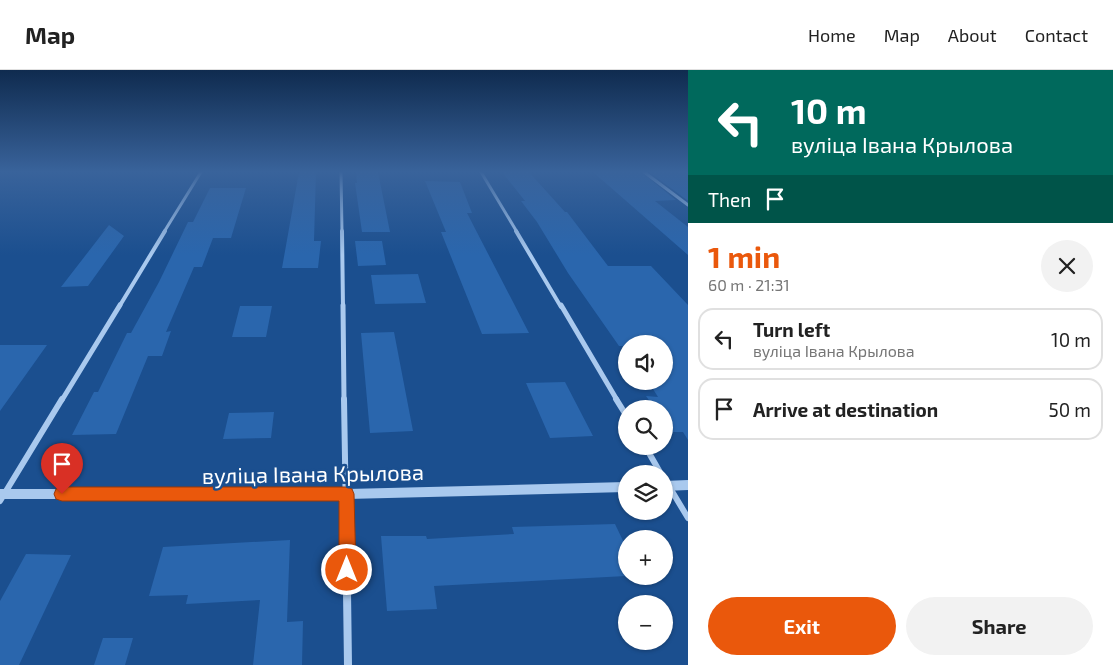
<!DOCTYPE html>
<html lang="en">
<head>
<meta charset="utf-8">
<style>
  :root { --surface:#fff; --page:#f2f2f2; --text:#222; --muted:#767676; --line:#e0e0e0; --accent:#ea580c }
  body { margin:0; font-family:"Exo 2",sans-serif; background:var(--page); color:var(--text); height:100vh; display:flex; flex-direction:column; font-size:19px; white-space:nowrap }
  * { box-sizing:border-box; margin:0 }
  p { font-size:16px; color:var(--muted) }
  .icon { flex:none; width:28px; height:28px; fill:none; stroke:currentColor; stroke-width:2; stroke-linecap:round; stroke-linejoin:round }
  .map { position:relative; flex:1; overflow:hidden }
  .side { display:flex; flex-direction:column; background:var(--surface); width:425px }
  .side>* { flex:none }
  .top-card { background:#00695c; color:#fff; overflow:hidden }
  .buttons { position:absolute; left:618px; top:265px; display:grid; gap:10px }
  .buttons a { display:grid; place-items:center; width:55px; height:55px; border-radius:50%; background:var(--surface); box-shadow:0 1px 4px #0004; font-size:25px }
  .pin { position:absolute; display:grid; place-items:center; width:42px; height:42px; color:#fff; margin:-51px -21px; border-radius:50% 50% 50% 0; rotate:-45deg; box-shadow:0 0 5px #0007 }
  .pin .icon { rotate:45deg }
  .me { position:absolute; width:55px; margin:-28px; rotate:0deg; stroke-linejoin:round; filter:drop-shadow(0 0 4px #0008) }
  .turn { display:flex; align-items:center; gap:18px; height:105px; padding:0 20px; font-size:22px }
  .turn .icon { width:65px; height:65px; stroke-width:2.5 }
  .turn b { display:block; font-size:35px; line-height:42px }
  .then { display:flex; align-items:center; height:48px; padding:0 20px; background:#0003; gap:10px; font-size:19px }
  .round { display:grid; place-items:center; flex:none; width:52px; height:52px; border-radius:26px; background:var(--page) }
  .headline { display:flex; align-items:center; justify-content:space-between; height:85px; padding:0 20px }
  h1 { font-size:30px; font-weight:700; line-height:38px; color:var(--accent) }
  .action { display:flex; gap:10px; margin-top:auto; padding:10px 20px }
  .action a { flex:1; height:58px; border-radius:30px; background:var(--accent); color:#fff; font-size:20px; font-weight:700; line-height:58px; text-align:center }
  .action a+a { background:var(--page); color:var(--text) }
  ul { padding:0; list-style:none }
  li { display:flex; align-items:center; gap:15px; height:62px; margin:0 10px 8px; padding:0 10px; border:2px solid var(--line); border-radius:15px }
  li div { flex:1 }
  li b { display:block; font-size:19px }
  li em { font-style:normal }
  header { display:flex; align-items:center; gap:30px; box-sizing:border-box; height:70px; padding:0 25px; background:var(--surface); border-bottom:1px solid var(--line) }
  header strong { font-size:24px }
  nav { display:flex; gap:28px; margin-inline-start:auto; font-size:18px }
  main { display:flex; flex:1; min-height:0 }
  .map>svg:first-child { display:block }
  .building { fill:#2a66ad }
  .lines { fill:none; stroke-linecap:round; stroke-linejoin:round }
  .minor-far4 { stroke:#a9c9ee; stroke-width:3 }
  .minor-far3 { stroke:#a9c9ee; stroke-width:4 }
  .minor-far2 { stroke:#a9c9ee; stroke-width:5 }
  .minor-far1 { stroke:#a9c9ee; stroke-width:6 }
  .minor { stroke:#a9c9ee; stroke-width:8 }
  .tertiary { fill:#a9c9ee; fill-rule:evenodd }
  .route { fill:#ea580c; stroke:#983908 }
  .labels { text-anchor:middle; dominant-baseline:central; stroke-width:5; stroke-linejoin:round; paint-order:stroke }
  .near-street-label { font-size:22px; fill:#fff; stroke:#1b4f8f }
</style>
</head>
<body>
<header>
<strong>Map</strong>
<nav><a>Home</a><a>Map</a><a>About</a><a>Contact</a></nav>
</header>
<main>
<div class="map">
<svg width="688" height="595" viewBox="0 0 688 595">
  <rect width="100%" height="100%" fill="#1b4f8f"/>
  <path class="building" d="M 299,102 L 316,102 L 314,171 L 321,171 L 318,198 L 282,198 Z
    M 356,102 L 378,102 L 390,162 L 362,162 L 355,113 L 357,113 Z
    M 502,102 L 529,102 L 565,142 L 567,142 L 608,196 L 651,196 L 688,235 L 688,370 L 683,362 L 670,362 L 664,352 L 664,339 L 655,339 L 646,326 L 658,327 L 648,311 L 664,311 L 664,274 L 626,274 L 626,280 L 623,276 L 619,276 L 568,203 L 537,152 L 521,131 L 525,131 Z
    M 593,102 L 641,102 L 676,130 L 655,131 L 688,157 L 688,185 Z
    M 649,102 L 688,102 L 688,130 L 687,130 Z
    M 425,111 L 460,112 L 472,143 L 467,143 L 529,263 L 482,264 L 441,162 L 446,162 Z
    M 210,118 L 246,118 L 231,168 L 213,168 L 202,197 L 194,197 L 166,262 L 171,261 L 162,286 L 148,286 L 116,364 L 72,365 L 94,322 L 98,322 L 127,263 L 131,263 L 159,212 L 188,152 L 193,152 Z
    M 109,155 L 124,166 L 88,216 L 61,217 Z
    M 355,171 L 382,171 L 386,195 L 358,196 Z
    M 418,204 L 426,233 L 375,234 L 371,205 Z
    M 240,236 L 272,236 L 266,267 L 232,267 Z
    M 394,262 L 413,361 L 370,363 L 361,263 Z
    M 0,275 L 47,275 L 0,341 Z
    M 565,312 L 593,366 L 550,368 L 526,313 Z
    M 274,342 L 271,368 L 223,369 L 229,343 Z
    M 615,454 L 626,477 L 626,506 L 434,516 L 437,539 L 387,541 L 381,466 L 426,466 L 427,469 L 514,464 L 512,457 Z
    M 290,470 L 287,552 L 303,551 L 302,595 L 253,595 L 260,530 L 186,534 L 188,525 L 149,526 L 163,477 Z
    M 26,484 L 71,485 L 19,595 L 0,595 L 0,531 Z
    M 103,568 L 133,568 L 125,595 L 94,595 Z"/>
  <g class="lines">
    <path class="minor-far4" d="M 341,102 L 342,162
      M 481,102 L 517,162
      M 644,102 L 688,135
      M 164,162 L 201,102"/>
    <path class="minor-far3" d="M 342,161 L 343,237
      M 516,161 L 561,237
      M 119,237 L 165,161"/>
    <path class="minor-far2" d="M 343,235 L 344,330
      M 561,235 L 617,330
      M 62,330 L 120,235"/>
    <path class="minor-far1" d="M 344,329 L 346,448
      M 616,329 L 626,345
      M 645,376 L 661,404
      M 664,408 L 688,448
      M 0,431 L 62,329"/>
    <path class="minor" d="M 346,447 L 348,595"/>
    <path class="tertiary" d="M 688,410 L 688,420 L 664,421 L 664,411 Z
      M 626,412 L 626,422 L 347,429 L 0,429 L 0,419 L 347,419 Z"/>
  </g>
  <linearGradient id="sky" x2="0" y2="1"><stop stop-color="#0f2b4f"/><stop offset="0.55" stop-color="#39639b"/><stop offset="1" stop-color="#39639b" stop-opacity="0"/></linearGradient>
  <rect width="688" height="185" fill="url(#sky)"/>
  <path class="route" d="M 62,417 L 347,417 L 352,419 L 354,424 L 356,500 L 353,506 L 347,508 L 341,506 L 339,500 L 339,431 L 62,431 L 56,429 L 54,424 L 56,419 Z"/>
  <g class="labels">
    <g class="near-street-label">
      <text transform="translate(313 403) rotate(-1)">вуліца Івана Крылова</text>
    </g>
  </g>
</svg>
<div class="buttons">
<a><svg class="icon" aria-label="sound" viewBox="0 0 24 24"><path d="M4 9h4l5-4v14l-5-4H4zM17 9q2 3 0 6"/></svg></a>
<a><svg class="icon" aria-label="search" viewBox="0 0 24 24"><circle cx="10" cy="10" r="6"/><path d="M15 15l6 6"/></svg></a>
<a><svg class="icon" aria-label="layers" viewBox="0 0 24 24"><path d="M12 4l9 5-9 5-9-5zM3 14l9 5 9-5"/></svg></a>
<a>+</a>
<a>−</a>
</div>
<div class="pin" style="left:62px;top:424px;background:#d93025"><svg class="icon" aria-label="arrive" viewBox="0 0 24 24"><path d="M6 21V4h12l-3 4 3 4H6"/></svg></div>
<svg class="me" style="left:347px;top:500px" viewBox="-20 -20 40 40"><circle r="17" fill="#ea580c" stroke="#fff" stroke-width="3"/><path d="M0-11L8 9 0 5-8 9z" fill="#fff"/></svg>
</div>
<section class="side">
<div class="top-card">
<div class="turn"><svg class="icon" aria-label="left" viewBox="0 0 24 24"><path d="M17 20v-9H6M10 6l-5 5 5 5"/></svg><div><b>10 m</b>вуліца Івана Крылова</div></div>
<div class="then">Then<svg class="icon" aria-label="arrive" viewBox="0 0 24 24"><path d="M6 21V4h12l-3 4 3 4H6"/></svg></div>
</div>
<div class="headline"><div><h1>1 min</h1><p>60 m · 21:31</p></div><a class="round"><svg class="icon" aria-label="close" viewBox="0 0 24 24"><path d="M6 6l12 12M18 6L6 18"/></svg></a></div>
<ul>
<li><svg class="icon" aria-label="left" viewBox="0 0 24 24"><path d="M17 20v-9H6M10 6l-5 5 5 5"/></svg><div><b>Turn left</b><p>вуліца Івана Крылова</p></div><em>10 m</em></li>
<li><svg class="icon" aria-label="arrive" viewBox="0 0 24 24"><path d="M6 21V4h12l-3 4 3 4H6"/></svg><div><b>Arrive at destination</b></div><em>50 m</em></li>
</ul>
<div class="action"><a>Exit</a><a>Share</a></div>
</section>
</main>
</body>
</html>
